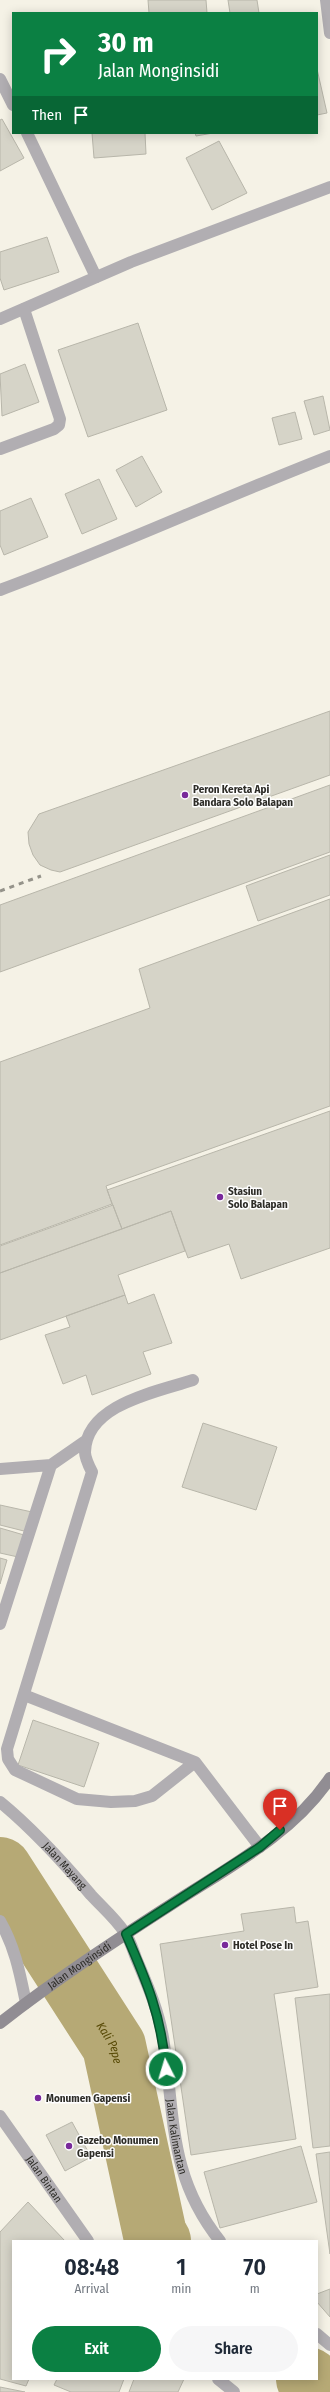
<!DOCTYPE html>
<html lang="en">
<head>
<meta charset="utf-8">
<style>
  :root { --surface:#fff; --page:#f6f6f7; --text:#1f2937; --muted:#747a83; --accent:#0b8043 }
  body { margin:0; font-family:"Fira Sans Condensed",sans-serif; background:var(--page); color:var(--text); height:100vh; display:flex; flex-direction:column; font-size:15px; white-space:nowrap }
  * { box-sizing:border-box; margin:0 }
  p { font-size:13px; color:var(--muted) }
  .icon { flex:none; width:22px; height:22px; fill:none; stroke:currentColor; stroke-width:2; stroke-linecap:round; stroke-linejoin:round }
  .map { position:relative; flex:1; overflow:hidden }
  .sheet { position:absolute; left:12px; top:2240px; width:306px; height:140px; display:flex; flex-direction:column; background:var(--surface); border-radius:0px; box-shadow:0 2px 10px #0003 }
  .sheet>* { flex:none }
  .hud { position:absolute; left:12px; top:12px; width:306px; height:122px; border-radius:0px; box-shadow:0 2px 10px #0003; background:#0b8043; color:#fff; overflow:hidden }
  .pin { position:absolute; display:grid; place-items:center; width:34px; height:34px; color:#fff; margin:-41px -17px; border-radius:50% 50% 50% 0; rotate:-45deg; box-shadow:0 0 4px #0007 }
  .pin .icon { rotate:45deg }
  .me { position:absolute; width:44px; margin:-22px; rotate:355deg; stroke-linejoin:round; filter:drop-shadow(0 0 3px #0008) }
  .turn { display:flex; align-items:center; gap:14px; height:84px; padding:0 20px; font-size:18px }
  .turn .icon { width:52px; height:52px; stroke-width:2.5 }
  .turn b { display:block; font-size:28px; line-height:34px }
  .then { display:flex; align-items:center; height:38px; padding:0 20px; background:#0003; gap:8px; font-size:15px }
  .eta { display:flex; justify-content:space-evenly; align-items:center; height:68px; text-align:center }
  .eta b { font-size:24px; font-weight:600; line-height:28px }
  .cta { display:flex; gap:8px; margin-top:auto; padding:8px 20px }
  .cta a { flex:1; height:46px; border-radius:24px; background:var(--accent); color:#fff; font-size:16px; font-weight:600; line-height:46px; text-align:center }
  .cta a+a { background:var(--page); color:var(--text) }
  .map>svg:first-child { display:block }
  .lines { fill:none; stroke-linecap:round; stroke-linejoin:round }
  .river { stroke:#b6a975; stroke-width:64 }
  .building { fill:#d6d4c8; stroke:#b8b6aa }
  .lane { stroke:#b1aeb2; stroke-width:12 }
  .street { stroke:#b1aeb2; stroke-width:12 }
  .secondary { stroke:#918d93; stroke-width:12 }
  .rail { stroke:#95938a; stroke-width:3; stroke-dasharray:5 5; stroke-linecap:butt }
  .route-casing { stroke:#07532c; stroke-width:10 }
  .route { stroke:#0b8043; stroke-width:7 }
  .poi-dot { fill:#79299b; stroke:#fff; stroke-width:1.5 }
  .labels { text-anchor:middle; dominant-baseline:central; stroke-width:3; stroke-linejoin:round; paint-order:stroke }
  .poi-label { font-size:11px; font-weight:bold; fill:#2e2d28; stroke:#fff; text-anchor:start }
  .street-label { font-size:11px; fill:#2e2d28; stroke:#fff }
  .water-label { font-size:12px; font-style:italic; fill:#584a06; stroke:#fff }
</style>
</head>
<body>
<div class="map">
<svg width="330" height="2392" viewBox="0 0 330 2392">
  <rect width="100%" height="100%" fill="#f5f2e6"/>
  <g class="lines">
    <g class="river">
      <path id="s1" d="M 0,1869 L 114,2046 L 156,2239 L 159,2241"/>
      <path d="M 308,2379 L 323,2392"/>
    </g>
  </g>
  <path class="building" d="M 148,0 L 206,0 L 207,13 L 149,13 Z
    M 228,0 L 257,0 L 259,13 L 230,13 Z
    M 317,69 L 327,113 L 317,115 Z
    M 2,119 L 24,158 L 0,171 L 0,120 Z
    M 92,133 L 145,133 L 146,154 L 94,158 Z
    M 195,133 L 213,133 L 196,136 Z
    M 219,141 L 247,193 L 212,210 L 186,158 Z
    M 47,237 L 59,272 L 4,290 L 0,278 L 0,252 Z
    M 138,323 L 167,410 L 88,437 L 58,350 Z
    M 25,364 L 39,402 L 2,416 L 0,374 Z
    M 323,396 L 330,430 L 314,435 L 304,401 Z
    M 295,412 L 302,439 L 279,445 L 272,418 Z
    M 142,456 L 162,492 L 136,507 L 116,470 Z
    M 99,479 L 117,519 L 82,534 L 65,494 Z
    M 31,498 L 48,537 L 4,555 L 0,545 L 0,511 Z
    M 330,711 L 330,775 L 60,872 L 51,870 L 40,865 L 33,855 L 29,844 L 28,832 L 39,814 Z
    M 330,785 L 330,852 L 0,972 L 0,905 Z
    M 330,855 L 330,895 L 258,921 L 246,886 Z
    M 330,899 L 330,1106 L 106,1186 L 112,1204 L 0,1245 L 0,1062 L 150,1008 L 139,969 Z
    M 330,1111 L 330,1248 L 241,1279 L 229,1244 L 188,1258 L 171,1211 L 122,1229 L 107,1190 Z
    M 113,1205 L 122,1229 L 0,1273 L 0,1246 Z
    M 171,1211 L 185,1251 L 118,1275 L 125,1295 L 0,1340 L 0,1273 Z
    M 154,1294 L 172,1343 L 143,1352 L 151,1374 L 92,1395 L 86,1375 L 63,1384 L 45,1335 L 70,1327 L 66,1316 L 125,1295 L 128,1304 Z
    M 203,1423 L 277,1447 L 256,1510 L 182,1487 Z
    M 0,1505 L 32,1512 L 28,1532 L 0,1525 Z
    M 0,1528 L 24,1535 L 18,1557 L 0,1553 Z
    M 0,1558 L 7,1560 L 0,1584 Z
    M 33,1720 L 99,1743 L 84,1787 L 18,1765 Z
    M 294,1907 L 296,1923 L 308,1921 L 318,1987 L 274,1994 L 296,2139 L 191,2155 L 160,1944 L 244,1931 L 241,1914 Z
    M 330,1994 L 330,2146 L 313,2148 L 295,1998 Z
    M 72,2122 L 91,2157 L 65,2171 L 46,2135 Z
    M 301,2146 L 317,2202 L 220,2228 L 204,2172 Z
    M 330,2152 L 330,2254 L 316,2154 Z
    M 28,2202 L 65,2241 L 13,2241 L 13,2379 L 29,2379 L 26,2386 L 0,2379 L 0,2232 Z
    M 330,2289 L 330,2317 L 317,2302 L 317,2294 Z
    M 57,2379 L 124,2379 L 119,2392 L 71,2392 L 54,2385 Z
    M 134,2379 L 184,2379 L 178,2392 L 129,2392 Z
    M 0,2387 L 25,2392 L 0,2392 Z"/>
  <g class="lines">
    <path class="lane" d="M 193,1380 C 157,1392 86,1404 85,1452 C 85,1458 89,1466 92,1472 L 7,1749 L 8,1759 L 15,1770 L 77,1799 L 111,1802 L 135,1801 L 152,1796 L 195,1762
      M 0,1469 L 51,1465 L 87,1440
      M 0,1624 L 51,1465
      M 24,1695 L 195,1762 L 260,1847"/>
    <g class="street">
      <path d="M 326,0 L 330,33"/>
      <path d="M 0,79 L 13,105"/>
      <path d="M 27,133 L 96,277"/>
      <path d="M 0,319 L 131,262 L 330,187"/>
      <path d="M 0,449 L 54,429 L 59,425 L 60,419 L 24,309"/>
      <path d="M 0,590 C 111,549 219,499 330,456"/>
      <path id="s2" d="M 0,1802 C 33,1829 63,1862 91,1895 C 102,1907 116,1919 125,1933 C 130,1940 133,1950 136,1958 C 148,1986 160,2014 164,2044 C 175,2120 169,2177 220,2241"/>
      <path d="M 0,1921 C 15,1947 20,1974 26,2003"/>
      <path id="s3" d="M 0,2116 L 88,2241"/>
      <path d="M 317,2334 L 330,2345"/>
      <path d="M 218,2379 L 234,2392"/>
    </g>
    <path class="secondary" id="s4" d="M 0,2023 C 55,1980 113,1942 172,1904 C 227,1868 293,1834 330,1778"/>
    <path class="rail" d="M 0,891 L 41,876"/>
  </g>
  <g class="lines">
    <g class="route-casing">
      <path id="route" d="M 166,2069 C 161,2015 147,1982 126,1934 L 260,1847 L 280,1830"/>
    </g>
    <use href="#route" class="route"/>
  </g>
  <g class="poi-dot">
    <circle cx="185" cy="795" r="4"/>
    <circle cx="220" cy="1197" r="4"/>
    <circle cx="225" cy="1945" r="4"/>
    <circle cx="38" cy="2098" r="4"/>
    <circle cx="69" cy="2146" r="4"/>
  </g>
  <g class="labels">
    <g class="poi-label">
      <text x="193" y="789">Peron Kereta Api<tspan x="193" dy="13">Bandara Solo Balapan</tspan></text>
      <text x="228" y="1191">Stasiun<tspan x="228" dy="13">Solo Balapan</tspan></text>
      <text x="233" y="1945">Hotel Pose In</text>
      <text x="46" y="2098">Monumen Gapensi</text>
      <text x="77" y="2140">Gazebo Monumen<tspan x="77" dy="13">Gapensi</tspan></text>
    </g>
    <g class="street-label">
      <text stroke="none"><textPath href="#s2" startOffset="91">Jalan Mayang</textPath></text>
      <text stroke="none"><textPath href="#s4" startOffset="98">Jalan Monginsidi</textPath></text>
      <text stroke="none"><textPath href="#s2" startOffset="393">Jalan Kalimantan</textPath></text>
      <text stroke="none"><textPath href="#s3" startOffset="77">Jalan Bintan</textPath></text>
    </g>
    <g class="water-label">
      <text stroke="none"><textPath href="#s1" startOffset="206">Kali Pepe</textPath></text>
    </g>
  </g>
</svg>
<div class="pin" style="left:280px;top:1830px;background:#d93025"><svg class="icon" aria-label="arrive" viewBox="0 0 24 24"><path d="M6 21V4h12l-3 4 3 4H6"/></svg></div>
<svg class="me" style="left:166px;top:2069px" viewBox="-20 -20 40 40"><circle r="17" fill="#0b8043" stroke="#fff" stroke-width="3"/><path d="M0-11L8 9 0 5-8 9z" fill="#fff"/></svg>
<div class="hud">
<div class="turn"><svg class="icon" aria-label="right" viewBox="0 0 24 24"><path d="M7 20v-9h11M14 6l5 5-5 5"/></svg><div><b>30 m</b>Jalan Monginsidi</div></div>
<div class="then">Then<svg class="icon" aria-label="arrive" viewBox="0 0 24 24"><path d="M6 21V4h12l-3 4 3 4H6"/></svg></div>
</div>
<section class="sheet">
<div class="eta">
<div><b>08:48</b><p>Arrival</p></div>
<div><b>1</b><p>min</p></div>
<div><b>70</b><p>m</p></div>
</div>
<div class="cta"><a>Exit</a><a>Share</a></div>
</section>
</div>
</body>
</html>
